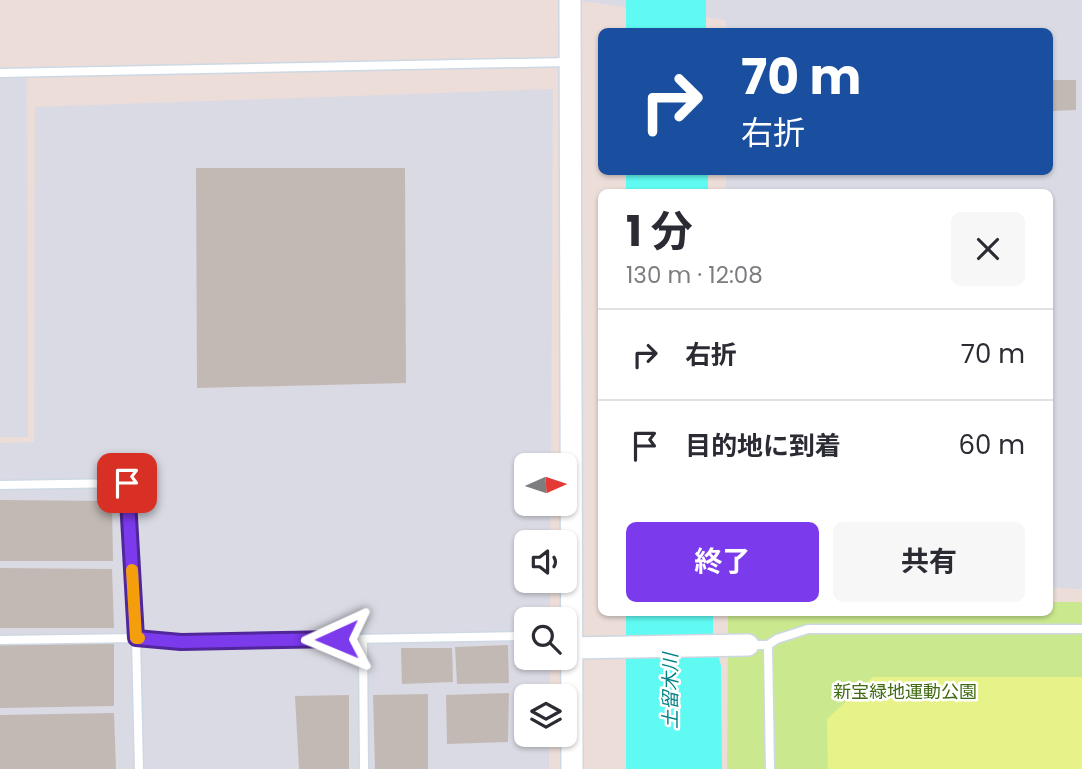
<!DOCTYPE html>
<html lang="ja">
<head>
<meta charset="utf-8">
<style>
  :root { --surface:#fff; --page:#f7f7f7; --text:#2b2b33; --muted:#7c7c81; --line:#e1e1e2; --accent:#7c3aed }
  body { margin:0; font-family:Poppins,"Noto Sans JP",sans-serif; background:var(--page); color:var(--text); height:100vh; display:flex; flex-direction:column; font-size:26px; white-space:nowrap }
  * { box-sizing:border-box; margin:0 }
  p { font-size:23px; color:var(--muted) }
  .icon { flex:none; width:38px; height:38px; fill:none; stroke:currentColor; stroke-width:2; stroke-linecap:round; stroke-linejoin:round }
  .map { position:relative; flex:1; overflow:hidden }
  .panel { position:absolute; left:598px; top:189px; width:455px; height:427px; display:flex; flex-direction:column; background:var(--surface); border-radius:10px; box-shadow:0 2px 5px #0004 }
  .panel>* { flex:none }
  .hud { position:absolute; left:598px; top:28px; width:455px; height:147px; border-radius:10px; box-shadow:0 2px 5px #0004; background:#1a4fa0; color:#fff; overflow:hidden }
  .needle { width:46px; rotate:87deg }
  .buttons { position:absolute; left:514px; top:453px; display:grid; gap:14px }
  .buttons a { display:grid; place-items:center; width:63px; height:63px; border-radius:10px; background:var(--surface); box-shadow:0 2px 5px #0004; font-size:35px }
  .pin { position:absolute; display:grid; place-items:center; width:60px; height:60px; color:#fff; margin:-30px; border-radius:14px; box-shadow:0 4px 10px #0006 }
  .me { position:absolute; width:77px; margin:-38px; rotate:269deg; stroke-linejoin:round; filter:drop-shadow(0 0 5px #0008) }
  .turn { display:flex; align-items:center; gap:24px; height:147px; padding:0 28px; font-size:32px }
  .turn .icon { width:91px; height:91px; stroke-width:2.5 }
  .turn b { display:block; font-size:49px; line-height:60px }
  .round { display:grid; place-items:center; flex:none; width:74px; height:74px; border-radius:10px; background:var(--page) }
  .overview { display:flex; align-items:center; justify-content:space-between; height:119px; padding:0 28px }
  h1 { font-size:42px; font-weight:700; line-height:52px }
  .primary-button { display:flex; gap:14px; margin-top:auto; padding:14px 28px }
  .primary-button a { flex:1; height:80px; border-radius:10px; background:var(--accent); color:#fff; font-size:28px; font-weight:700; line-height:80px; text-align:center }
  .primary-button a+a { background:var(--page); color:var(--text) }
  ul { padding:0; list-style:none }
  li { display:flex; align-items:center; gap:21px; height:91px; padding:0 28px; border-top:2px solid var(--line) }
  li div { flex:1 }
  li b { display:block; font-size:26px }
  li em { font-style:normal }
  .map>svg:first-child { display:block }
  .industrial { fill:#dadae4 }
  .green { fill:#cae98e }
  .pitch { fill:#e7f288 }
  .water { fill:#5ffaf1 }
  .building { fill:#c3b9b4 }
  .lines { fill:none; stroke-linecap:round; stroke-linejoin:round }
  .service-casing { stroke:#cdd8e3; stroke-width:11 }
  .tertiary-casing { stroke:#cdd8e3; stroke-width:24 }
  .service { stroke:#fff; stroke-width:8 }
  .tertiary { stroke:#fff; stroke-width:21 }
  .route-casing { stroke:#51269a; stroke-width:18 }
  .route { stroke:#7c3aed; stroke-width:12 }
  .slow { stroke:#f59e0b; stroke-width:12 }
  .labels { text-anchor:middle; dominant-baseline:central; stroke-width:5; stroke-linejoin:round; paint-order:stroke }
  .park-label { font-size:18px; fill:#416b12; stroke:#fff }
  .water-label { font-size:19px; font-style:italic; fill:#038387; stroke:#fff }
</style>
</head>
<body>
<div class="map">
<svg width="1082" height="769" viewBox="0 0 1082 769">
  <rect width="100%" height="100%" fill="#ecddd8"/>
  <path class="industrial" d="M 572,0 L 1082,0 L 1082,589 L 1050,588 L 1050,192 L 726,192 L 726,172 L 1050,172 L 1050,32 L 726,31 L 726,20 Z
    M 0,75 L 27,75 L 28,437 L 0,437 Z
    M 553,89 L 551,465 L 527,466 L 527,504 L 551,504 L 550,542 L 527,542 L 527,581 L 550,581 L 550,619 L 527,620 L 527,658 L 550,658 L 550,696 L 527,696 L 527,735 L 549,735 L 549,769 L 0,769 L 0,443 L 34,442 L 35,107 Z"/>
  <path class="green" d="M 1050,602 L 1082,602 L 1082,769 L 727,769 L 728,613 L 1050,612 Z"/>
  <path class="pitch" d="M 873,677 L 1082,677 L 1082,769 L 828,769 L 827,719 Z"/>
  <path class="water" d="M 626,0 L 706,0 L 706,31 L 626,31 Z
    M 626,172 L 708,172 L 708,192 L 626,192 Z
    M 626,613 L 713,613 L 713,635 L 721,666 L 722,769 L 626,769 Z"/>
  <path class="building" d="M 1050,80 L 1076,80 L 1076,110 L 1050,111 Z
    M 196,168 L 405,168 L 406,383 L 197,388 Z
    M 0,500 L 112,501 L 113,561 L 0,561 Z
    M 0,568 L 112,569 L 114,628 L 0,628 Z
    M 114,643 L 114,706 L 0,708 L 0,645 Z
    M 508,645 L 509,683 L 457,684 L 455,647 Z
    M 401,648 L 452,648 L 453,682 L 402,684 Z
    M 509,693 L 508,742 L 447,744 L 446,695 Z
    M 428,694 L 428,769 L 375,769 L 373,695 Z
    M 349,695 L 349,769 L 299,769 L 295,696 Z
    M 114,713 L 116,769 L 0,769 L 0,715 Z"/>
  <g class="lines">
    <g class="service-casing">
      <path id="service" d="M 0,73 L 568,62
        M 0,485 L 127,483 L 136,638 L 139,769
        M 363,639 L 364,769
        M 0,640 L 136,638 L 181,642 L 527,636
        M 748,645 L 768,645 L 777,639 L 808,629 L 1082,629
        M 768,645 L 770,769"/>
    </g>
    <g class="tertiary-casing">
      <path id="tertiary" d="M 570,0 L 572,769
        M 571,648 L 748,645"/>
    </g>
    <use href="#service" class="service"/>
    <use href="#tertiary" class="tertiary"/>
  </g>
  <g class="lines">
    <g class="route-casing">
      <path id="route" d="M 127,483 L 136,638 L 181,642 L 337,639"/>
    </g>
    <use href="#route" class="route"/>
    <path class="slow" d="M 132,570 L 136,638 L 139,638"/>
  </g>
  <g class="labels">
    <g class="park-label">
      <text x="905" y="691">新宝緑地運動公園</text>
    </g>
    <g class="water-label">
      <text transform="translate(670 691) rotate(-90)">土留木川</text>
    </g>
  </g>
</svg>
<div class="buttons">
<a><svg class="needle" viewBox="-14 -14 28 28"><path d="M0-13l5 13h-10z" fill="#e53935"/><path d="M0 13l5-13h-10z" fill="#7c7c81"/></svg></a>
<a><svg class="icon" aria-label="sound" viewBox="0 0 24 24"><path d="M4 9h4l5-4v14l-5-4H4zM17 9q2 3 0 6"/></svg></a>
<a><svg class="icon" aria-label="search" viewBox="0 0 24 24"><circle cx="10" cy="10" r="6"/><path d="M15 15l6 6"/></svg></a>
<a><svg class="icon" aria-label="layers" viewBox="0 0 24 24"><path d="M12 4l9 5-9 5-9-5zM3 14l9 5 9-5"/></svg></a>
</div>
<div class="pin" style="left:127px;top:483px;background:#d93025"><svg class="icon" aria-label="arrive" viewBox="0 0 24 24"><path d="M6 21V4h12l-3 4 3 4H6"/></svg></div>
<svg class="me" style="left:337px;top:639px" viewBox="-20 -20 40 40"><path d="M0-17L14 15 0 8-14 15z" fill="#7c3aed" stroke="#fff" stroke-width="4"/></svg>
<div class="hud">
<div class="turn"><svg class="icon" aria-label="right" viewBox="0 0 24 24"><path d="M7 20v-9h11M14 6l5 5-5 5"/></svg><div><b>70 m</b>右折</div></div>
</div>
<section class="panel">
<div class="overview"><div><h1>1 分</h1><p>130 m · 12:08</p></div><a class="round"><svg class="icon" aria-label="close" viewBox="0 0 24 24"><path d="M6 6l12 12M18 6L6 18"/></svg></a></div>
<ul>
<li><svg class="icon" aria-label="right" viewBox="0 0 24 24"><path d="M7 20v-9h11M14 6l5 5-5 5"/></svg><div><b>右折</b></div><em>70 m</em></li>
<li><svg class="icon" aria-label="arrive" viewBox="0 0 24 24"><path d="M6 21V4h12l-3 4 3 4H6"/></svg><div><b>目的地に到着</b></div><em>60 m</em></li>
</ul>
<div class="primary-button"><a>終了</a><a>共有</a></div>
</section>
</div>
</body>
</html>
